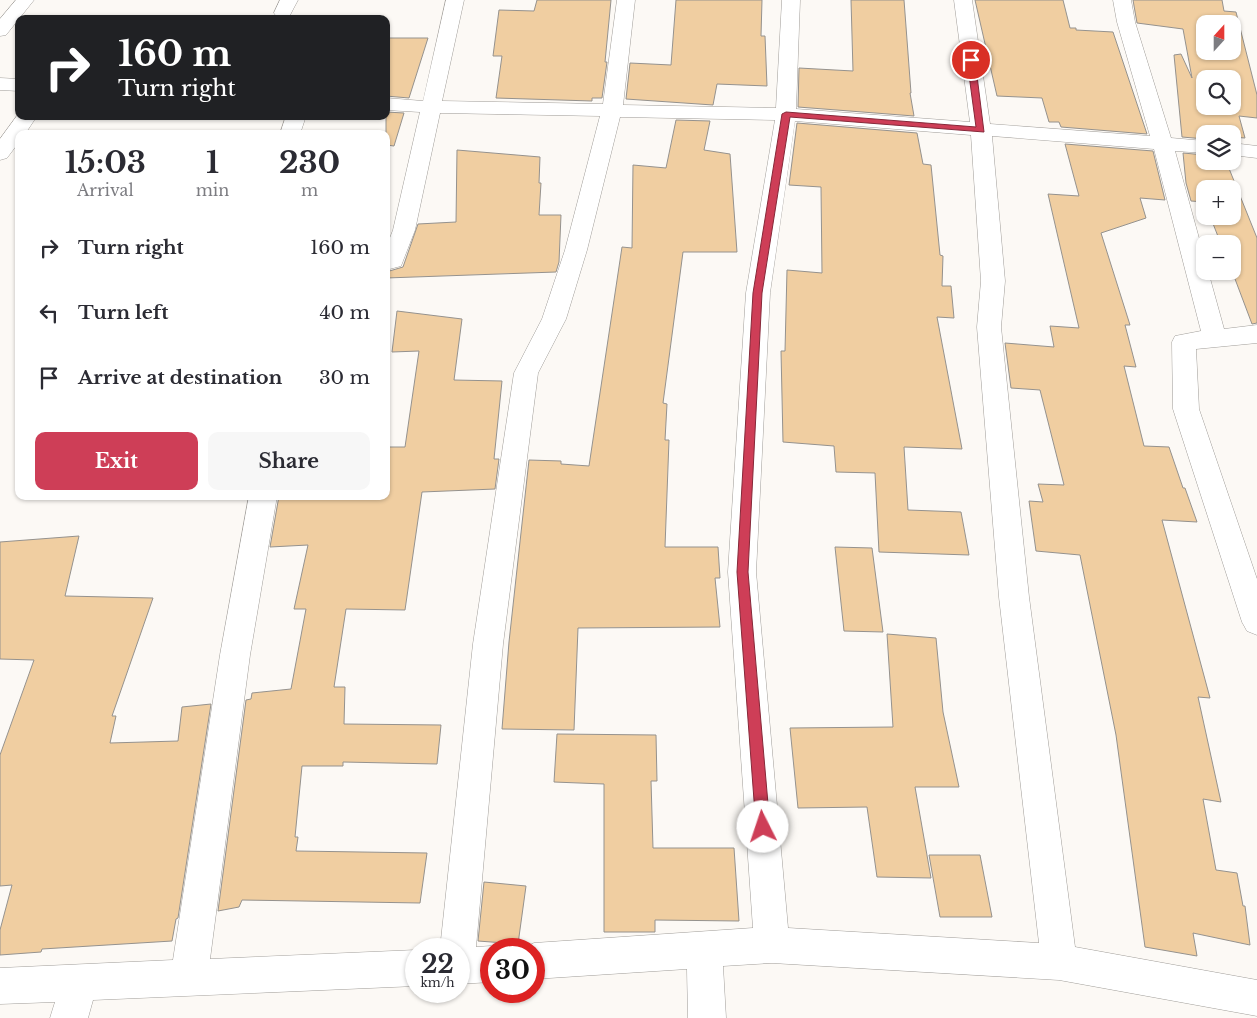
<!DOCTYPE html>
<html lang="en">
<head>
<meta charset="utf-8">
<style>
  :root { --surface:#fff; --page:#f7f7f7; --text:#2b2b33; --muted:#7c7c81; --accent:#ce3e57 }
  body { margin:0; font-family:"Libre Baskerville",serif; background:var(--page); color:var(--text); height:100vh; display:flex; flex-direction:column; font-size:19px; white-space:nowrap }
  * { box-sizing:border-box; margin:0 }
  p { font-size:16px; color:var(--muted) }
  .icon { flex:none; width:28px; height:28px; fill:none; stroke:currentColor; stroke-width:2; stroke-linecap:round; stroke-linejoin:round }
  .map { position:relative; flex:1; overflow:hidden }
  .sheet { position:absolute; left:15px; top:130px; width:375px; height:370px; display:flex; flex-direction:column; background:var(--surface); border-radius:10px; box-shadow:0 1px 4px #0004 }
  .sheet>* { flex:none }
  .guide { position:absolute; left:15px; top:15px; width:375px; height:105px; border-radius:10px; box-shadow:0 1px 4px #0004; background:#202124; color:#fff; overflow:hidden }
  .needle { width:32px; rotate:21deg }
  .tools { position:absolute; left:1196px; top:15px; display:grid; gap:10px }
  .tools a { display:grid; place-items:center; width:45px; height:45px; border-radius:10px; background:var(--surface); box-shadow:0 1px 4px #0004; font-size:25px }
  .speed { position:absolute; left:405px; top:938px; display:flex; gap:10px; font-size:25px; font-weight:700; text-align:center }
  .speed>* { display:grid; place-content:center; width:65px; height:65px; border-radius:50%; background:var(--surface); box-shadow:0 1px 4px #0004; line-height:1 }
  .speed small { font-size:12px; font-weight:400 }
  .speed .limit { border:8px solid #d22; background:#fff; color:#111 }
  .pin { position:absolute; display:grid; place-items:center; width:42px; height:42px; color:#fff; margin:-21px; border:2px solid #fff; border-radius:50%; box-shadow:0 1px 5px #0007 }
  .me { position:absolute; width:55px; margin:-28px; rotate:356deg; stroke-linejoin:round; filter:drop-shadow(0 0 4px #0008) }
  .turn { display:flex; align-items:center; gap:18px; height:105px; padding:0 20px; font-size:22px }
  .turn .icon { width:65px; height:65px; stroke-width:2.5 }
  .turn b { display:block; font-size:35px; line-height:42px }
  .eta { display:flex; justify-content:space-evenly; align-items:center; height:85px; text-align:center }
  .eta b { font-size:30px; font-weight:700; line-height:35px }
  .primary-button { display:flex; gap:10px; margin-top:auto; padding:10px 20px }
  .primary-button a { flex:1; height:58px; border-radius:10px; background:var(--accent); color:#fff; font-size:20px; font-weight:700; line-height:58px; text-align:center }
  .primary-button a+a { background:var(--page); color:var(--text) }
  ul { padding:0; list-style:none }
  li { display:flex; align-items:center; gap:15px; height:65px; padding:0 20px }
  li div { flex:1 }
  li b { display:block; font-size:19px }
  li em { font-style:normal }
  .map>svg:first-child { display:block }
  .building { fill:#f0cea1; stroke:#95928e; fill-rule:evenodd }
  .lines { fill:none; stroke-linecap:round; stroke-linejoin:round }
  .street-casing { stroke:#a09d99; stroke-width:1 }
  .street { fill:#fff; fill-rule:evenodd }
  .route { fill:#ce3e57; stroke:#862839 }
</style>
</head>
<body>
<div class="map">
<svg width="1257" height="1018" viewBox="0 0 1257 1018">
  <rect width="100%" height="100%" fill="#fcf9f5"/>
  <path class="building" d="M 537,0 L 611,0 L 605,62 L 607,62 L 602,98 L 592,98 L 592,101 L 496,98 L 502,56 L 493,56 L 499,10 L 534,11 Z
    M 676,0 L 762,0 L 761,36 L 765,36 L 767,86 L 717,84 L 713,105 L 626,99 L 630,63 L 671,65 Z
    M 851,0 L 904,0 L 911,93 L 910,93 L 914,116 L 798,107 L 799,68 L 853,71 Z
    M 975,0 L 1063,0 L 1070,28 L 1076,28 L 1076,30 L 1113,32 L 1147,134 L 1061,127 L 1059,122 L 1049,122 L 1042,98 L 997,96 Z
    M 1133,0 L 1222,0 L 1224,11 L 1236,12 L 1257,95 L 1257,118 L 1239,116 L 1245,138 L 1232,137 L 1232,134 L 1205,134 L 1205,139 L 1182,137 L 1174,55 L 1181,54 L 1192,78 L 1183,29 L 1137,23 ZM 1205,24 L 1232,24 L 1232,51 L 1205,51 ZM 1205,79 L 1232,79 L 1232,106 L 1205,106 Z
    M 386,38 L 428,38 L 409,98 L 386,96 Z
    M 386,112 L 404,113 L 394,146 L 386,145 Z
    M 676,120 L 710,121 L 704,150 L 730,154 L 737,252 L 683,252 L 663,403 L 667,404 L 665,440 L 669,440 L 665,547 L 718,547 L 720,578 L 715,578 L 720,627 L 578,628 L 574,730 L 502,729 L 509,642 L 529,460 L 561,461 L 561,464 L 589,466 L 622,247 L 632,248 L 633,165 L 666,168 Z
    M 797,123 L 917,133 L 923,164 L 931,165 L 940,255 L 943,256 L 942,286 L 951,286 L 954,318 L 937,317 L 962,449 L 904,447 L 908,510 L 961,512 L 969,555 L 879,552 L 875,473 L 836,472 L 834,446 L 783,442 L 781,351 L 785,351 L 787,270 L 822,273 L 821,187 L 789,185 Z
    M 1065,144 L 1153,151 L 1165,200 L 1140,198 L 1146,218 L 1101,233 L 1130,325 L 1125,325 L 1136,367 L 1124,366 L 1144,446 L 1169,447 L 1183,488 L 1185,488 L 1197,522 L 1162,520 L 1210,698 L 1198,697 L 1221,802 L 1203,799 L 1216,870 L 1237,873 L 1243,906 L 1245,906 L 1250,945 L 1193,933 L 1197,956 L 1145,947 L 1116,735 L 1080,555 L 1036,551 L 1029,501 L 1043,502 L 1038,484 L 1064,485 L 1040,390 L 1011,388 L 1005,343 L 1054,347 L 1050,326 L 1079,328 L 1048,194 L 1079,196 Z
    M 457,150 L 540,157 L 539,183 L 541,183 L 539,215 L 561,215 L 559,262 L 556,272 L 386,278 L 386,272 L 403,267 L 418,224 L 456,222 Z
    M 1183,153 L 1205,155 L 1205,161 L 1226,161 L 1257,238 L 1257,323 L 1252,324 L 1232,271 L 1232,244 L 1221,244 L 1210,216 L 1232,216 L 1232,189 L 1205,189 L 1205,202 L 1191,201 L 1186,183 Z
    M 397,311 L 462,319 L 454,380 L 502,381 L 494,459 L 499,459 L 495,489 L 422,492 L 405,610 L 346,609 L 334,687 L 345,687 L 344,724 L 441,725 L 437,764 L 343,762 L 343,766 L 302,766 L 295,837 L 298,837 L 296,851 L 427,853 L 420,903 L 242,900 L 239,907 L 218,911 L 246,700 L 251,699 L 252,693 L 291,689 L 306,609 L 294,609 L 308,545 L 270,547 L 279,496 L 386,496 L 386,447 L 405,447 L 419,351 L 392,352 Z
    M 79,536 L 65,596 L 153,598 L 112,716 L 116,716 L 110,743 L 178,741 L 182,707 L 211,704 L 178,918 L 176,919 L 172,941 L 42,949 L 41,952 L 0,955 L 0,930 L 12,885 L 0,886 L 0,755 L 34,660 L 0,659 L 0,542 Z
    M 835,547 L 872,548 L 883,632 L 844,631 Z
    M 887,634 L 936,638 L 943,712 L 959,787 L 915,787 L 931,878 L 877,877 L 867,807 L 798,808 L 790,728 L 893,727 Z
    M 557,734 L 656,735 L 657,781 L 651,781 L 653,848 L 734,848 L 739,921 L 655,920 L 655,932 L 604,932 L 604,784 L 554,782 Z
    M 929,855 L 980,855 L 992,917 L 940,917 Z
    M 484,882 L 526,886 L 518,944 L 478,941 Z"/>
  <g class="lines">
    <g class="street-casing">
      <path id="street" d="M 16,0 L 34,0 L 6,35 L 0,36 L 0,19 Z
        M 280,0 L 298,0 L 289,17 L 283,18 L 277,17 L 274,13 Z
        M 446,0 L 464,0 L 442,101 L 603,104 L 617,0 L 635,0 L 623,105 L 776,108 L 782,0 L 800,0 L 796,109 L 970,122 L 954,0 L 972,0 L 990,124 L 1150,136 L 1117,22 L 1113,0 L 1131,0 L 1135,22 L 1171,138 L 1205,141 L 1205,153 L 1175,151 L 1205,260 L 1205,271 L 1208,271 L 1224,329 L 1257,325 L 1257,343 L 1196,349 L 1199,409 L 1257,579 L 1257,635 L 1247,631 L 1242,622 L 1173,409 L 1172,342 L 1175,336 L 1201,331 L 1154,149 L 992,136 L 1005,281 L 1001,327 L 1029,597 L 1075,947 L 1257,980 L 1257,1016 L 1059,980 L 772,963 L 723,966 L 726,1018 L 688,1018 L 687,969 L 534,979 L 534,949 L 521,949 L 534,943 L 753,928 L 728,572 L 746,293 L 775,120 L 620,117 L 587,250 L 566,319 L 538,373 L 503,644 L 476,947 L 491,946 L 498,949 L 491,949 L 491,982 L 459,984 L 459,949 L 440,949 L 473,644 L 514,373 L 542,319 L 565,250 L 600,116 L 440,113 L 415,230 L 401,266 L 386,270 L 386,248 L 393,230 L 420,112 L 386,110 L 386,98 L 423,101 ZM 795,121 L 971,135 L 981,281 L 977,327 L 999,597 L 1039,943 L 788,928 L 756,572 L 770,293 Z
        M 0,78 L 19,79 L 19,91 L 0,90 Z
        M 19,113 L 19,116 L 37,116 L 25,134 L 19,134 L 19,142 L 7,158 L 0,160 L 0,139 Z
        M 286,116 L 306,116 L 300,134 L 280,134 Z
        M 1232,143 L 1257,146 L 1257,158 L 1232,155 Z
        M 249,496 L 277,496 L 250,655 L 210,959 L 416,950 L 416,986 L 93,1000 L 88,1018 L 50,1018 L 55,1002 L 0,1004 L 0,968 L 173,960 L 220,655 Z"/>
    </g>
    <use href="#street" class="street"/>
  </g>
  <path class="route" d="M 971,58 L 975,60 L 984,132 L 790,117 L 762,293 L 748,572 L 770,827 L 768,832 L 763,834 L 758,832 L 756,827 L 737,572 L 753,293 L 782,114 L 786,112 L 976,127 L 967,60 Z"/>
</svg>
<div class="tools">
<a><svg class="needle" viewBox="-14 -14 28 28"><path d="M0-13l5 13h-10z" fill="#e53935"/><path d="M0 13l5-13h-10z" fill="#7c7c81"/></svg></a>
<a><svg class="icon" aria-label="search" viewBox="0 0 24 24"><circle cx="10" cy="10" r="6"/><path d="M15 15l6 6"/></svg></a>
<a><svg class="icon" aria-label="layers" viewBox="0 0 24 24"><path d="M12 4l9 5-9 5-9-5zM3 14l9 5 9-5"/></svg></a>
<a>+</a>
<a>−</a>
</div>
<div class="speed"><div>22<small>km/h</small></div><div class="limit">30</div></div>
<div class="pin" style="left:971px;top:60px;background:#d93025"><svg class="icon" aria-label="arrive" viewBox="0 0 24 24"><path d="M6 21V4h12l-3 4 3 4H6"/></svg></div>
<svg class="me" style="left:763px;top:827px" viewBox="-20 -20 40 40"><circle r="19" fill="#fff"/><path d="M0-13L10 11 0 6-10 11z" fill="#ce3e57"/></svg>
<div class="guide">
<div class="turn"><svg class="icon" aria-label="right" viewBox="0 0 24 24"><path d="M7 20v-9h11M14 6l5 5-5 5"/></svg><div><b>160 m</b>Turn right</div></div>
</div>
<section class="sheet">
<div class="eta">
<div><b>15:03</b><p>Arrival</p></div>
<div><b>1</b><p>min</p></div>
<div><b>230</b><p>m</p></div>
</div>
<ul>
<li><svg class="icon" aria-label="right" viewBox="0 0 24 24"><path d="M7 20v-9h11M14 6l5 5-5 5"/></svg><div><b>Turn right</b></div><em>160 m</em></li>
<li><svg class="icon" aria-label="left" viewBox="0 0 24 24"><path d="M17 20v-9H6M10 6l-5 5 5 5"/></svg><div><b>Turn left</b></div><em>40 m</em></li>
<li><svg class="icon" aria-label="arrive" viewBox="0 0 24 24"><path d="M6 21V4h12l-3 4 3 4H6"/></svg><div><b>Arrive at destination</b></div><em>30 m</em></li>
</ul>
<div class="primary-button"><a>Exit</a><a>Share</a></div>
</section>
</div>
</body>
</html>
